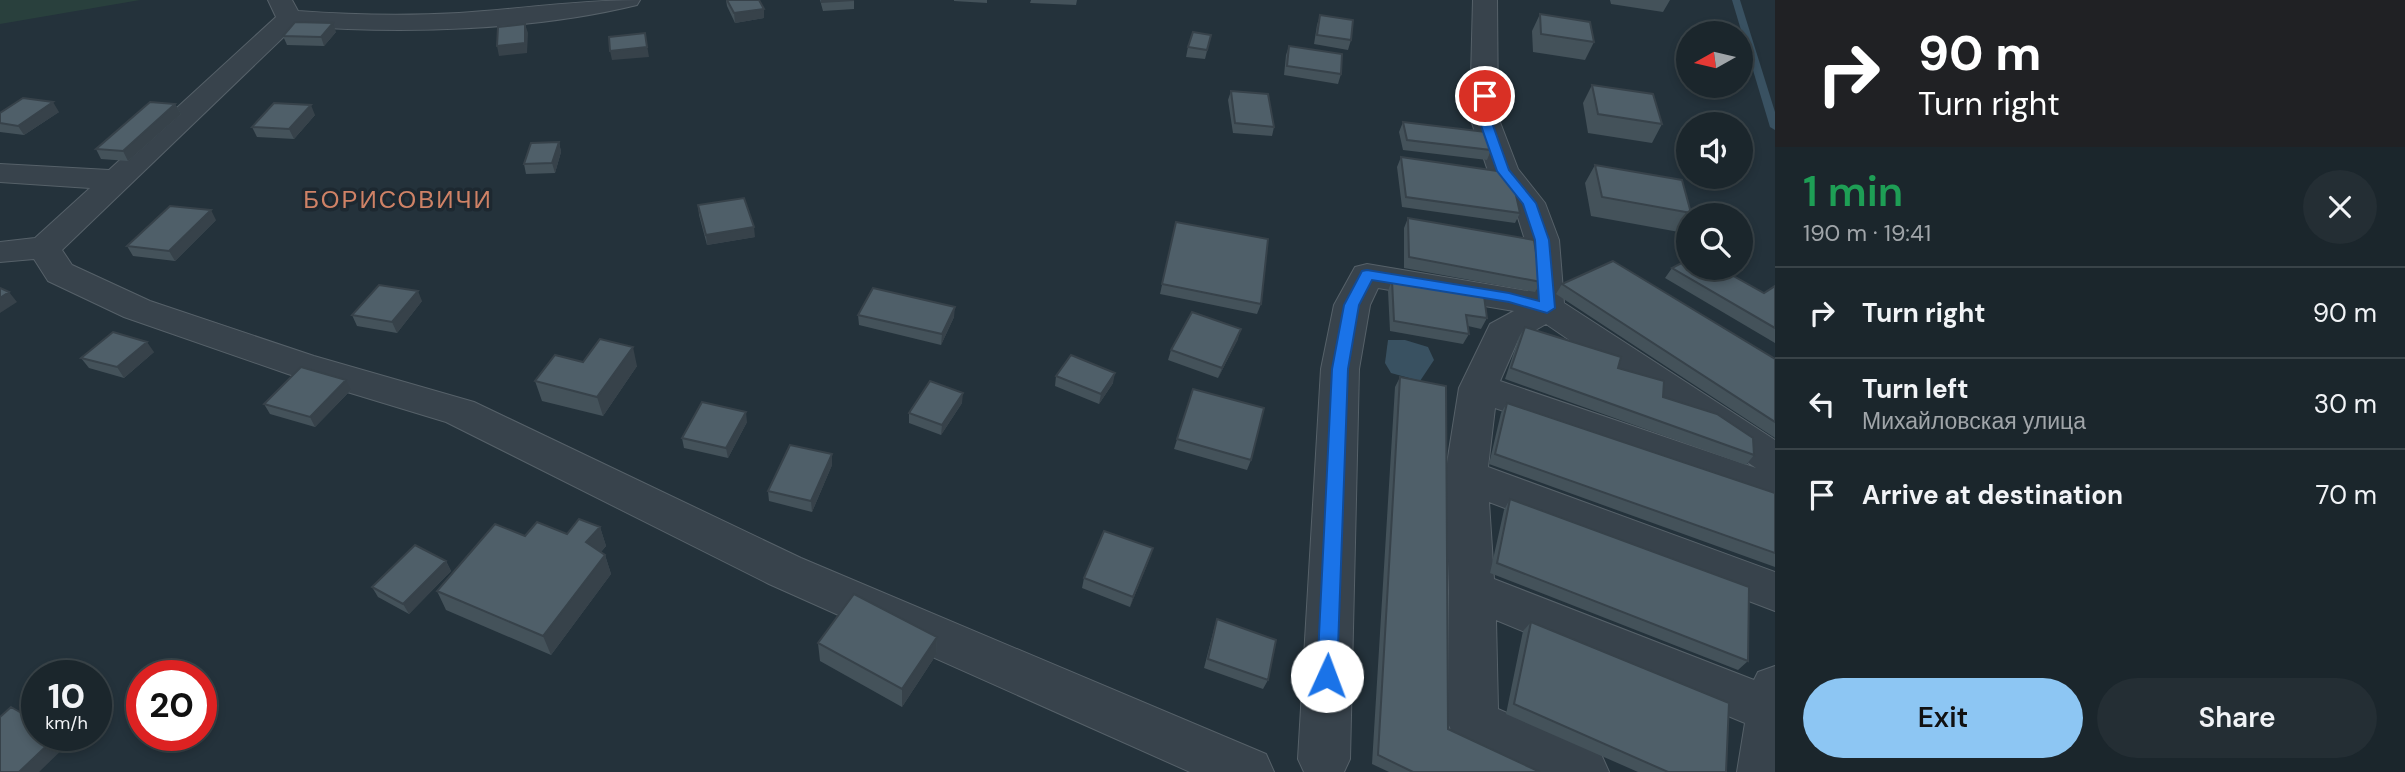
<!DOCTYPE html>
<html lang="en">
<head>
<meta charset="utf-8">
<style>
  :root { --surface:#1b262c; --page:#242e34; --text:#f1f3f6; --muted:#a0a5a9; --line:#394348; --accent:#8dc6f3 }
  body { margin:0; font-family:"DM Sans",sans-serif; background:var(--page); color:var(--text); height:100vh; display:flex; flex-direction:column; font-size:26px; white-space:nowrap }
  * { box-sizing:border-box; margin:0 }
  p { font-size:23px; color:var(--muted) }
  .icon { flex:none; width:38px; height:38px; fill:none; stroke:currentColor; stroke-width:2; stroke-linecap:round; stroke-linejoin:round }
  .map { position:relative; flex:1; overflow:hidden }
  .drawer { display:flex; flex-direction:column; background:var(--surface); width:630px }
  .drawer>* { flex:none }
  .top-card { background:#202124; color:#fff; overflow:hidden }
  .needle { width:46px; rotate:262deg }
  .fabs { position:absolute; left:1676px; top:21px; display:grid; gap:14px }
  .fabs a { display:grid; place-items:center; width:77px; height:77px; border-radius:50%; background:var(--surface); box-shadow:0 4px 10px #0003,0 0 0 2px var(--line); font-size:35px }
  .speed { position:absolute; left:21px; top:660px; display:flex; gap:14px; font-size:35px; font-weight:700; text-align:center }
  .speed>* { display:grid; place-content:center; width:91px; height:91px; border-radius:50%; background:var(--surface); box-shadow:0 4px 10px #0003,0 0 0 2px var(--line); line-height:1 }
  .speed small { font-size:18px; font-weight:400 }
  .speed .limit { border:10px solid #d22; background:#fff; color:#111 }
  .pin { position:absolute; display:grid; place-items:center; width:60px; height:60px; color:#fff; margin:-30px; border:4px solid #fff; border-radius:50%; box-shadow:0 2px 7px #0007 }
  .me { position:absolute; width:77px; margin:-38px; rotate:2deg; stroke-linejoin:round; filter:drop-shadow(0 0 5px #0008) }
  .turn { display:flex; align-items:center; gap:24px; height:147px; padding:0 28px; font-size:32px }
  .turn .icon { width:91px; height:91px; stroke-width:2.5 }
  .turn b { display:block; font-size:49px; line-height:60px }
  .round { display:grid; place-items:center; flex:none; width:74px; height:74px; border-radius:37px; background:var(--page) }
  .head { display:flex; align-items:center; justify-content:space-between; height:119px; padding:0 28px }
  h1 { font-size:42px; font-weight:600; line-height:52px; color:#1e9e55 }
  .primary-button { display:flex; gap:14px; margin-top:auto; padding:14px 28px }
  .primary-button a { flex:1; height:80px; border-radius:42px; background:var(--accent); color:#111; font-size:28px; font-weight:600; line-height:80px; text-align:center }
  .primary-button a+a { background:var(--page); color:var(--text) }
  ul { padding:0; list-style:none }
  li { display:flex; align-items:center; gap:21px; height:91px; padding:0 28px; border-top:2px solid var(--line) }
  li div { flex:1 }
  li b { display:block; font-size:26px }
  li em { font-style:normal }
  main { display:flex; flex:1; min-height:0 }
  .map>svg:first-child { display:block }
  .green { fill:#29403d }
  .water { fill:#395161 }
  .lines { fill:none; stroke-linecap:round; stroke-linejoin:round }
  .stream { fill:#395161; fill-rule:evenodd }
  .minor-casing { stroke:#566169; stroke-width:2 }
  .minor { fill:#38434c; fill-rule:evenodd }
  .wall { fill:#44525a }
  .shaded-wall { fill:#37424a }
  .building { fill:#4f5f69; stroke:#37424a; stroke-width:2 }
  .route { fill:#1a73e8; stroke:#114b97; stroke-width:2 }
  .labels { text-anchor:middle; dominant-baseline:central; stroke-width:7; stroke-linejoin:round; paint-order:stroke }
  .quarter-label { font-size:24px; letter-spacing:2px; fill:#cf8266; stroke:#1d2830 }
</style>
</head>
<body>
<main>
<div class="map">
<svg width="1775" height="772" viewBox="0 0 1775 772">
  <rect width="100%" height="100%" fill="#24323b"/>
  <path class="green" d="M 0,0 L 140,0 L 0,24 Z"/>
  <path class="water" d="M 1388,340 L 1405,340 L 1428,347 L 1434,360 L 1420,381 L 1391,373 L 1385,363 Z"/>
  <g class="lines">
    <path class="stream" d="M 1732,0 L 1740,0 L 1775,112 L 1775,130 L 1770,127 Z"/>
    <g class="minor-casing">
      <path id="minor" d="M 268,0 L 292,0 L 298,11 C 352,15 405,16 459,13 C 520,9 579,0 640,0 L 637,5 C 531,31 403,34 295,26 L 62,250 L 72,265 L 150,301 L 314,356 L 474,402 L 801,558 L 1266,754 L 1274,772 L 1190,772 L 769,584 L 446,422 L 288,374 L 124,317 L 48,281 L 34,259 L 0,262 L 0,242 L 35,238 L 90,188 L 0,182 L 0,164 L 109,170 L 276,17 Z
        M 1473,0 L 1497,0 L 1498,117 L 1518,169 L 1545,203 L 1559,240 L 1564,303 L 1775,440 L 1775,507 L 1495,408 L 1488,467 L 1775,572 L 1775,611 L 1489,502 L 1494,579 L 1754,680 L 1758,672 L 1775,666 L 1775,772 L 1737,772 L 1745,723 L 1496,620 L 1498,709 L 1601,754 L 1609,772 L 1526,772 L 1455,740 L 1448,723 L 1449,590 L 1445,476 L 1459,388 L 1490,324 L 1514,311 L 1378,288 L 1370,305 L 1359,369 L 1350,759 L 1344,772 L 1304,772 L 1298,759 L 1321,369 L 1334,305 L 1355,267 L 1367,264 L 1528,291 L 1525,240 L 1514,205 L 1488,171 L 1470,117 ZM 1546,324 L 1756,468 L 1500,381 L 1518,340 Z"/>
    </g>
    <use href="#minor" class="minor"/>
  </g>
  <path class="wall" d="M 726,0 L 759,0 L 764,18 L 735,23 L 727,6 Z
    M 820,0 L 854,0 L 854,9 L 823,11 Z
    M 954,0 L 987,0 L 987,3 L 954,1 Z
    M 1031,0 L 1077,0 L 1076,5 L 1030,3 Z
    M 1610,0 L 1670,0 L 1663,12 L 1611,4 Z
    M 1540,14 L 1594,42 L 1585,60 L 1533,52 L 1532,31 Z
    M 1320,15 L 1351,40 L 1348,50 L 1314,44 L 1317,25 Z
    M 336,32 L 324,46 L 287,45 L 283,36 Z
    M 1211,35 L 1205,59 L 1186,57 L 1188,47 Z
    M 1289,46 L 1341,74 L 1338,84 L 1284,75 L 1286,55 Z
    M 1592,85 L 1662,124 L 1652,143 L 1588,133 L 1583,103 Z
    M 1231,91 L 1274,127 L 1272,136 L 1233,133 L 1228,100 Z
    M 175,104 L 181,114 L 128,161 L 101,159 L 96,149 Z
    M 59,112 L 24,135 L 0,132 L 0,113 Z
    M 315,115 L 294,139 L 257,137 L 252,127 Z
    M 1403,122 L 1491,150 L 1487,160 L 1403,150 L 1399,132 Z
    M 559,142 L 561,152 L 555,173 L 526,174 L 524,164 Z
    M 1401,157 L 1520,213 L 1515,223 L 1402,207 L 1397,167 Z
    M 1595,165 L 1691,213 L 1689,215 L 1689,217 L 1679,232 L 1591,216 L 1585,183 Z
    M 698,205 L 755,237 L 707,245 L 699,215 Z
    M 1408,218 L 1541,282 L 1535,292 L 1404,268 L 1404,228 Z
    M 216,220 L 175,261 L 133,256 L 127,246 Z
    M 1176,222 L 1261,304 L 1257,314 L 1160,294 Z
    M 1672,268 L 1764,293 L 1775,286 L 1775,343 L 1665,278 Z
    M 1392,280 L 1487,318 L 1481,329 L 1468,326 L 1469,334 L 1463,344 L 1390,331 L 1388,291 Z
    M 1562,284 L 1775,359 L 1775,438 L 1556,294 Z
    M 422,301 L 397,333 L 357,326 L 352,315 Z
    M 858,315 L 954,317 L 941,345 L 859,325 Z
    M 1525,327 L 1618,368 L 1663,397 L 1754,455 L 1746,465 L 1505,379 L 1519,337 Z
    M 1238,339 L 1218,378 L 1168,360 L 1171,350 Z
    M 154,352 L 124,378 L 89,368 L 81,358 Z
    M 583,362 L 637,366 L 603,416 L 542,401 L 535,381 Z
    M 1056,376 L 1113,383 L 1099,404 L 1055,386 Z
    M 1400,377 L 1448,729 L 1540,772 L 1389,772 L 1372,764 L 1395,387 Z
    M 1193,389 L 1251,460 L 1247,470 L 1174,449 Z
    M 351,390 L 315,427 L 270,414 L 264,404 Z
    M 962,403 L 941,435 L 909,423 L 909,413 Z
    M 1507,403 L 1775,493 L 1775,567 L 1489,464 L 1501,413 Z
    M 747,422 L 728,458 L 684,448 L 682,438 Z
    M 832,465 L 812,512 L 769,501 L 768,491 Z
    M 1510,499 L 1748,661 L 1738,670 L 1490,573 L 1504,510 Z
    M 600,527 L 606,546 L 601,552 L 605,555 L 611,574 L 551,655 L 446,610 L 437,591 L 525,536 L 567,534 Z
    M 1153,548 L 1130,607 L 1082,588 L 1084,578 Z
    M 446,561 L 451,571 L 409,614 L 378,597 L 372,587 Z
    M 1217,619 L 1268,680 L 1263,689 L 1204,668 L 1214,629 Z
    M 1531,622 L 1726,772 L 1638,772 L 1506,714 L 1523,631 Z
    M 937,637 L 936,655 L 902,707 L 820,661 L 818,643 Z"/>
  <path class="shaded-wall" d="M 764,9 L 764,18 L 735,23 L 734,13 Z
    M 333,23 L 336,32 L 324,46 L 321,37 Z
    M 525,24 L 528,33 L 527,53 L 499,56 L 497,46 Z
    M 645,33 L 649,57 L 612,60 L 610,51 Z
    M 53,102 L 59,112 L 24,135 L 18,126 Z
    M 175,104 L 181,114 L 128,161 L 123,151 Z
    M 311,105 L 315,115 L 294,139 L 289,129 Z
    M 559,142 L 561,152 L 555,173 L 552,163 Z
    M 211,210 L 216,220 L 175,261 L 169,251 Z
    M 754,227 L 755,237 L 707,245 L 706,235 Z
    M 418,291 L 422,301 L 397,333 L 392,322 Z
    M 9,292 L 17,302 L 0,313 L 0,298 Z
    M 955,307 L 954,317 L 941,345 L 942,334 Z
    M 1241,329 L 1238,339 L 1218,378 L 1222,368 Z
    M 147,342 L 154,352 L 124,378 L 117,367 Z
    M 633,347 L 637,366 L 603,416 L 597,397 Z
    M 1115,373 L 1113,383 L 1099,404 L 1101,394 Z
    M 346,380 L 351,390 L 315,427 L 310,417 Z
    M 963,393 L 962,403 L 941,435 L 942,425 Z
    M 746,412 L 747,422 L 728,458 L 726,448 Z
    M 832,454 L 832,465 L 812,512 L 811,501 Z
    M 600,527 L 606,546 L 593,561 L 586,542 Z
    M 1153,548 L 1150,558 L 1130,607 L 1133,597 Z
    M 605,555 L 611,574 L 551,655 L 543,636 Z
    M 446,561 L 451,571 L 409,614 L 403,604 Z
    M 937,637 L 936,655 L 902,707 L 902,689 Z
    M 58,735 L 59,735 L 69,743 L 39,772 L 19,772 Z"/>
  <path class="building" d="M 727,0 L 759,0 L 764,9 L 734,13 Z
    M 822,0 L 854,0 L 822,2 Z
    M 1540,14 L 1590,22 L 1594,42 L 1541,34 Z
    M 1320,15 L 1353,20 L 1351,40 L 1317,35 Z
    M 295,22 L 333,23 L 321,37 L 283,36 Z
    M 525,24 L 525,43 L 497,46 L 498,27 Z
    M 1193,32 L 1211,35 L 1207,50 L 1188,47 Z
    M 645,33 L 647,47 L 610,51 L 609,37 Z
    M 1289,46 L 1342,54 L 1341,74 L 1287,66 Z
    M 1592,85 L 1653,94 L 1662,124 L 1598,114 Z
    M 1231,91 L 1268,94 L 1274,127 L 1235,123 Z
    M 23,98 L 53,102 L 18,126 L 0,123 L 0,113 Z
    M 150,102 L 175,104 L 123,151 L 96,149 Z
    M 274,103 L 311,105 L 289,129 L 252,127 Z
    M 1403,122 L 1486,132 L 1491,150 L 1407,140 Z
    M 559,142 L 552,163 L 524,164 L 531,143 Z
    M 1401,157 L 1511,173 L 1520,213 L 1406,197 Z
    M 1595,165 L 1682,180 L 1691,213 L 1602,197 Z
    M 744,198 L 754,227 L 706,235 L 698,205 Z
    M 170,206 L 211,210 L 169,251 L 127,246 Z
    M 1408,218 L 1534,240 L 1541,282 L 1409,257 Z
    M 1176,222 L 1268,239 L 1261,304 L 1162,284 Z
    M 1689,259 L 1689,268 L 1719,268 L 1764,293 L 1775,286 L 1775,328 L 1672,268 Z
    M 1613,261 L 1775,359 L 1775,422 L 1562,284 Z
    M 1392,280 L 1484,296 L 1487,318 L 1466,315 L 1469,334 L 1394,321 Z
    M 379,285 L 418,291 L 392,322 L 352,315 Z
    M 0,288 L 9,292 L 0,298 Z
    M 873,288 L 955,307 L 942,334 L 858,315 Z
    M 1192,312 L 1241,329 L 1222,368 L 1171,350 Z
    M 1525,327 L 1621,357 L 1618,368 L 1664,381 L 1663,397 L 1717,414 L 1753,438 L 1754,455 L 1511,368 Z
    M 113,332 L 147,342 L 117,367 L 81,358 Z
    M 600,339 L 633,347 L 597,397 L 535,381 L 555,355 L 583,362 Z
    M 1071,355 L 1115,373 L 1101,394 L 1056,376 Z
    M 301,367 L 346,380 L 310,417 L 264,404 Z
    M 1400,377 L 1446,386 L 1448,729 L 1540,772 L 1413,772 L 1378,755 Z
    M 930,381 L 963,393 L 942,425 L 909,413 Z
    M 1193,389 L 1264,408 L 1251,460 L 1177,439 Z
    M 702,402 L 746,412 L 726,448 L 682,438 Z
    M 1507,403 L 1775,493 L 1775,553 L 1495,454 Z
    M 790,445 L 832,454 L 811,501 L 768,491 Z
    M 1510,499 L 1749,587 L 1748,661 L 1497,563 Z
    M 579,519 L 600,527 L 586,542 L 605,555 L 543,636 L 437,591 L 495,524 L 525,536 L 537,522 L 567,534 Z
    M 1104,531 L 1153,548 L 1133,597 L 1084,578 Z
    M 415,545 L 446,561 L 403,604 L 372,587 Z
    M 854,594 L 937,637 L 902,689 L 818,643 Z
    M 1217,619 L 1276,640 L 1268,680 L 1208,659 Z
    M 1531,622 L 1729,703 L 1726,772 L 1668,772 L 1514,704 Z
    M 11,707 L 37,722 L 37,735 L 58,735 L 19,772 L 0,772 L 0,717 Z"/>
  <path class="route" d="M 1485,93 L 1491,96 L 1490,117 L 1509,170 L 1536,203 L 1549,240 L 1555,308 L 1547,313 L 1509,302 L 1372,280 L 1359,305 L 1348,369 L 1337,676 L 1334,682 L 1327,685 L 1320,682 L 1317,676 L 1332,369 L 1344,305 L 1362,271 L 1367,270 L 1509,293 L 1539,301 L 1535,240 L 1523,204 L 1497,171 L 1478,117 L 1479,96 Z"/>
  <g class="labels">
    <g class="quarter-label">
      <text x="398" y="199">БОРИСОВИЧИ</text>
    </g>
  </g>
</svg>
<div class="fabs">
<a><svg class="needle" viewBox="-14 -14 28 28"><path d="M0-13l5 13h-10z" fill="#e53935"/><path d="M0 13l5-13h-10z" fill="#a0a5a9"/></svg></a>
<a><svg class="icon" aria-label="sound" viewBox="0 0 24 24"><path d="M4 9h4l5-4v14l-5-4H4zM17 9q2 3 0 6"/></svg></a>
<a><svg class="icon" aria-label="search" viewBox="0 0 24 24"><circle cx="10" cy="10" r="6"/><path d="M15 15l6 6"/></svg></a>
</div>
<div class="speed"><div>10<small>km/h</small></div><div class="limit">20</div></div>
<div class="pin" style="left:1485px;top:96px;background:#d93025"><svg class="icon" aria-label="arrive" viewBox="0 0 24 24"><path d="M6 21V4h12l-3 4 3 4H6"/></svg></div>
<svg class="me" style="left:1327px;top:676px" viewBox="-20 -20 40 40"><circle r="19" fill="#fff"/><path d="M0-13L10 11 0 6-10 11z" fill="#1a73e8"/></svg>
</div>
<section class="drawer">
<div class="top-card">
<div class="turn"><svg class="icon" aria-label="right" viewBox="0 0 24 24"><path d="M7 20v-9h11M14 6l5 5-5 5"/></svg><div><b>90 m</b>Turn right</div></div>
</div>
<div class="head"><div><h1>1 min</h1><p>190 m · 19:41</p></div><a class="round"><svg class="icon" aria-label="close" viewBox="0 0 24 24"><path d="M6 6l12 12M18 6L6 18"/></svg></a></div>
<ul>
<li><svg class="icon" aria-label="right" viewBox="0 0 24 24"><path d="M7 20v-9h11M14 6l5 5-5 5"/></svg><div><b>Turn right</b></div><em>90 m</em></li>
<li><svg class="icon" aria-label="left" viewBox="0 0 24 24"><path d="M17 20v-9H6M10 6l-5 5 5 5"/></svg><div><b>Turn left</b><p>Михайловская улица</p></div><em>30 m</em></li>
<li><svg class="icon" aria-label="arrive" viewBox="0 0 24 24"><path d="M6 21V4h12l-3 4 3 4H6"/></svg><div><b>Arrive at destination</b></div><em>70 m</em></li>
</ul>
<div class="primary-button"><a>Exit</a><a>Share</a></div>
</section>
</main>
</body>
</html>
